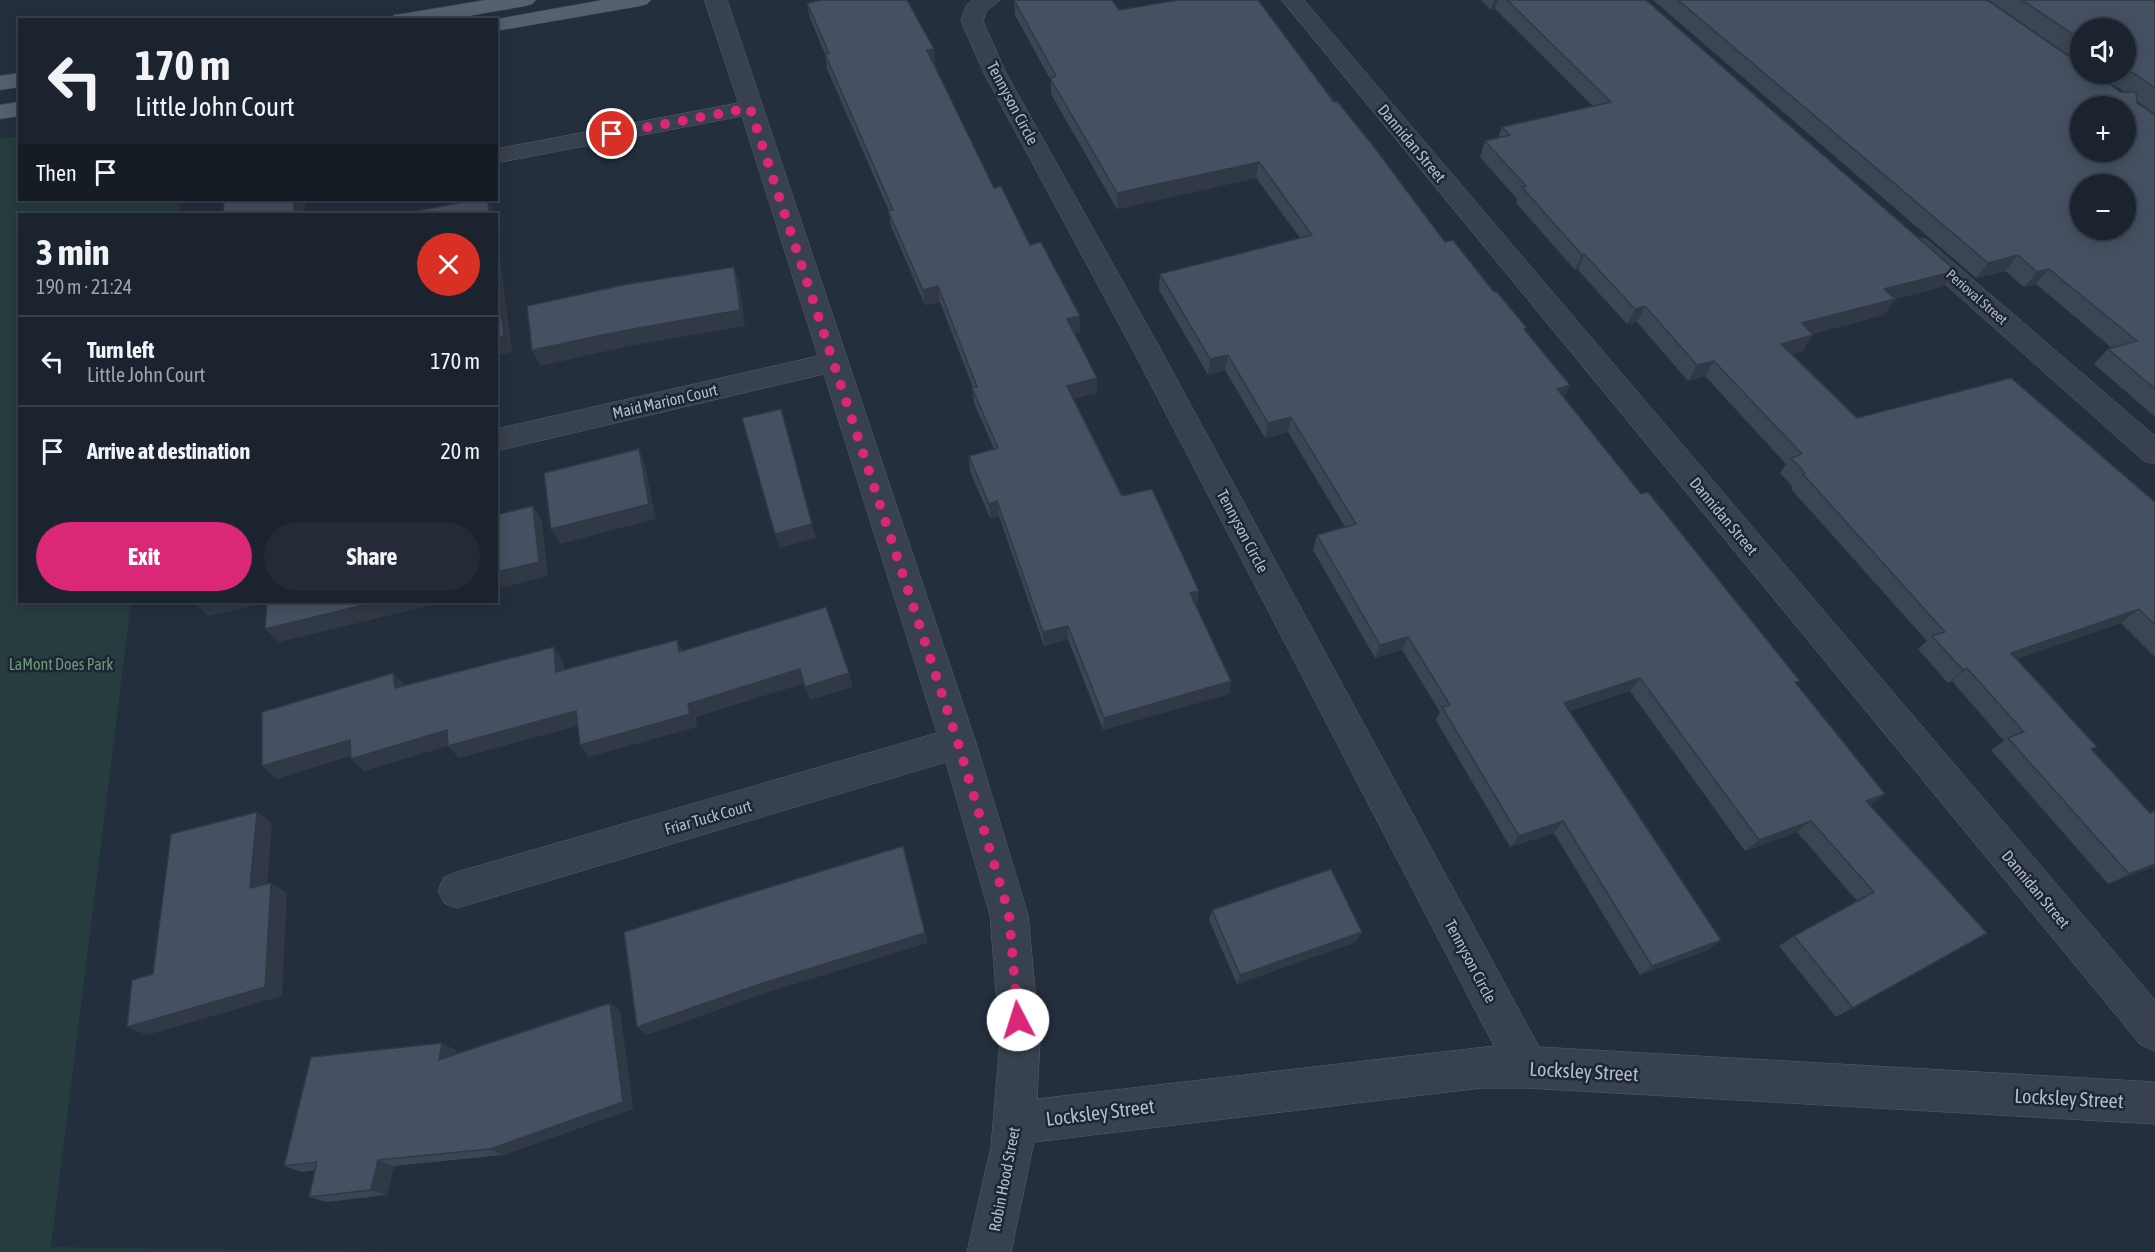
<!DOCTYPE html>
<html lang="en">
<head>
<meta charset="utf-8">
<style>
  :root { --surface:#1b232e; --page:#242b36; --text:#f1f3f6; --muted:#a0a4aa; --line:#39404a; --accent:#db2777 }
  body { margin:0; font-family:"Asap Condensed",sans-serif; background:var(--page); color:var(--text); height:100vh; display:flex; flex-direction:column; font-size:22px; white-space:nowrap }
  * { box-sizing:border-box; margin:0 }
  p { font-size:20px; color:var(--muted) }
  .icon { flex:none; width:33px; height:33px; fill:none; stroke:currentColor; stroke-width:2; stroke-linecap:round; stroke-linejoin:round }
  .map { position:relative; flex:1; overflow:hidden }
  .drawer { position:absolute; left:18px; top:213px; width:480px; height:390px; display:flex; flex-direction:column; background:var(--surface); border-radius:0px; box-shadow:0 3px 15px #0003,0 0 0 2px var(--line) }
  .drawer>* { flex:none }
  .top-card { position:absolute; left:18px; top:18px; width:480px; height:183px; border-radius:0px; box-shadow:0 3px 15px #0003,0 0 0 2px var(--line); background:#1b232e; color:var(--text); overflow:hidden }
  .buttons { position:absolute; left:2070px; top:18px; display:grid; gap:12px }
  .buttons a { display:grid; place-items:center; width:66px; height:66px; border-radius:50%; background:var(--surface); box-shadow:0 3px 15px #0003,0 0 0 2px var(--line); font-size:30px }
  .pin { position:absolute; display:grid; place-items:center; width:51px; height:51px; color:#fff; margin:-26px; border:3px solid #fff; border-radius:50%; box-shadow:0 2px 6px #0007 }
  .me { position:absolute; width:66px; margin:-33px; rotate:355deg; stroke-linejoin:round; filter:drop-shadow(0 0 4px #0008) }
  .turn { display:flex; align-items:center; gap:21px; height:126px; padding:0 18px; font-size:27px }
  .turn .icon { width:78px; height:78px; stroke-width:2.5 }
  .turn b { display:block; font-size:42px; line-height:51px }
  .then { display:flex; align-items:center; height:57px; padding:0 18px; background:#0003; gap:12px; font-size:22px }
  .round { display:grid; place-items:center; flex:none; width:63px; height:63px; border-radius:32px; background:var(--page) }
  .overview { display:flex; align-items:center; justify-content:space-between; height:102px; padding:0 18px }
  h1 { font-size:36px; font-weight:700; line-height:45px }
  .primary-button { display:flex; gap:12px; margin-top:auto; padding:12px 18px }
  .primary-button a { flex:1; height:69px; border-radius:36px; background:var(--accent); color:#fff; font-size:24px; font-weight:700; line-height:69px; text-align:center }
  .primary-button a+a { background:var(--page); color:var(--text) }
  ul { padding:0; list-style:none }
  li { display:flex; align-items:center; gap:18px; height:90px; padding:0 18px; border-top:2px solid var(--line) }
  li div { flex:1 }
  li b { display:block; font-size:22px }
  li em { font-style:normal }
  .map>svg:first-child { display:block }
  .green { fill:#263c3f }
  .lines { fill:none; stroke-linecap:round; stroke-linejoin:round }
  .minor-casing { stroke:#565f6c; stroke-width:1 }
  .major-casing { stroke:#414a57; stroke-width:1 }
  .minor { fill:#38414e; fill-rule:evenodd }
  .major { fill:#56606e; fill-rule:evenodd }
  .wall { fill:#3b4654; fill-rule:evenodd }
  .shaded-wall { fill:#303945 }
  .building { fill:#455162; stroke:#303945; stroke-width:1.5; fill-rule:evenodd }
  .route { stroke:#db2777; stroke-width:10; stroke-dasharray:0 18 }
  .labels { text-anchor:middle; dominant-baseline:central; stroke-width:5; stroke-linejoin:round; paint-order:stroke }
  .far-street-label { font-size:14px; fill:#b4bcc9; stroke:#1d2633 }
  .street-label { font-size:16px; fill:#b4bcc9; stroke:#1d2633 }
  .park-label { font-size:16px; fill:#6b9a76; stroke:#1d2633 }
  .near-street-label { font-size:20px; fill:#b4bcc9; stroke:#1d2633 }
</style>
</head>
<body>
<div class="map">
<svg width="2155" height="1252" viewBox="0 0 2155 1252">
  <rect width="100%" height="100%" fill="#242f3e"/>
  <path class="green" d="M 19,136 L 20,200 L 181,200 L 179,214 L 20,214 L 20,602 L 131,602 L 51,1247 L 401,1252 L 0,1252 L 0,139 Z"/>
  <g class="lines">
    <g class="minor-casing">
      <path id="minor" d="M 705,0 L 727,0 L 976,743 L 1028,915 L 1040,1041 L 1037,1099 L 1494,1046 L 1134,352 L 984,73 L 961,21 L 966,6 L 972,0 L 1000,0 L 996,4 L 987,10 L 983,21 L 1006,73 L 1162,352 L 1539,1047 L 2155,1082 L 2155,1124 L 1527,1088 L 1481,1088 L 1034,1142 L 1011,1252 L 967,1252 L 991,1147 L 1000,1041 L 990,915 L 946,762 L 457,908 L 444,903 L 438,890 L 444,877 L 457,872 L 937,733 L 824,374 L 496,451 L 496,429 L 818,356 L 742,116 L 496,163 L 496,149 L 738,103 Z
        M 1282,0 L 1304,0 L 2155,1000 L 2155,1051 L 2141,1045 Z
        M 1918,238 L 1927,240 L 2155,436 L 2155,464 L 2144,461 L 1909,252 L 1905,246 L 1909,240 Z"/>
    </g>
    <g class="major-casing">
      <path id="major" d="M 486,0 L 536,0 L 532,4 L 525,6 L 445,20 L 392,20 L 394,15 L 402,14 Z
        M 603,0 L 651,0 L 647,4 L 640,6 L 496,31 L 496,20 L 492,20 Z
        M 20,73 L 20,87 L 0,90 L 0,76 Z
        M 20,102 L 20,116 L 0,119 L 0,105 Z"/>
    </g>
    <use href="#minor" class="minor"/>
    <use href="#major" class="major"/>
  </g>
  <path class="wall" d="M 1014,0 L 1119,10 L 1334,102 L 1445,242 L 1494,292 L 1526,331 L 1564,397 L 1641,494 L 1797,684 L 1870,805 L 1987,933 L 1836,1017 L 1779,946 L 1794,936 L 1857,901 L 1797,832 L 1745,851 L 1630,691 L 1569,711 L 1721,940 L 1708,950 L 1640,975 L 1554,833 L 1510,847 L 1436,720 L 1440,712 L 1402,650 L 1375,658 L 1313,550 L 1317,535 L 1345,527 L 1288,432 L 1265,438 L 1225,370 L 1208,375 L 1159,290 L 1160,274 L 1300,238 L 1256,178 L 1117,209 L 1051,94 L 1051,81 L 1015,15 Z
    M 1481,0 L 1646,0 L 1956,271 L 1944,286 L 1895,299 L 1884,315 L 1812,334 L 1803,351 L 1792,354 L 1857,418 L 2155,502 L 2155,657 L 2121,623 L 2016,659 L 2092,751 L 2155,866 L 2108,884 L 1991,750 L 2004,741 L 1952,681 L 1948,683 L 1918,649 L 1927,641 L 1791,489 L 1793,487 L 1780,473 L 1786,464 L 1705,376 L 1688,381 L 1637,322 L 1627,324 L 1578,270 L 1575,270 L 1516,203 L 1517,199 L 1480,157 L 1485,141 L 1498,138 L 1502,127 L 1593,106 L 1495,9 L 1491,10 Z
    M 1653,0 L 1987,0 L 2080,74 L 2126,74 L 2126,28 L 2080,28 L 2080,63 L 1989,0 L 2155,0 L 2155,114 L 2137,101 L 2137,103 L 2155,115 L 2155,416 L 2154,416 L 2094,364 L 2108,349 L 2112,348 L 2036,284 L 2024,287 L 2005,271 L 1976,278 ZM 2098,76 L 2100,77 L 2125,92 L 2121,92 Z
    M 807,3 L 934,49 L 935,65 L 934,65 L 994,188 L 1030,245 L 1080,332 L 1074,333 L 1097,393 L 1073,399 L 1122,496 L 1199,591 L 1197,605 L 1196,605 L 1231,681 L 1229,694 L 1103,730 L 1068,639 L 1044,646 L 999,516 L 990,518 L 970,471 L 969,456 L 994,449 L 974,403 L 972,388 L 973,388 L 940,302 L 925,305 L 891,226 L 889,211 L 827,69 L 825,54 L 810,18 Z
    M 1212,910 L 1356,942 L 1237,984 L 1209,920 Z
    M 610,1003 L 620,1011 L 633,1109 L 503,1155 L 394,1166 L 387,1195 L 327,1202 L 309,1197 L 315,1170 L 302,1172 L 284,1166 L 442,1043 L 456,1051 L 455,1054 Z"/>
  <path class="shaded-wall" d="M 1494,0 L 1498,0 L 1495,9 L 1491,10 Z
    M 934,49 L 935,65 L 928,66 L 927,50 Z
    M 1259,162 L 1256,178 L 1117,209 L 1117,193 Z
    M 294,200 L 305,200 L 305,214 L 294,214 Z
    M 488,200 L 489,200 L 495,214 L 489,214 Z
    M 496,225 L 512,352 L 496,355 Z
    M 1584,254 L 1578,270 L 1575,270 L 1582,255 Z
    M 2018,255 L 2005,271 L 1976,278 L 1988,263 Z
    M 734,267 L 739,283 L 745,326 L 629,346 L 540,366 L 532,350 Z
    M 2049,269 L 2036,284 L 2024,287 L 2037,272 Z
    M 1956,271 L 1944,286 L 1873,304 L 1884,289 Z
    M 938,286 L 940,302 L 925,305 L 923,290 Z
    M 1895,299 L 1884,315 L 1791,339 L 1802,323 Z
    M 1645,306 L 1637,322 L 1627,324 L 1635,309 Z
    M 1080,316 L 1080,332 L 1067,335 L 1067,319 Z
    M 1813,335 L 1803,351 L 1771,359 L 1781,344 Z
    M 1228,355 L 1225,370 L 1208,375 L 1210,359 Z
    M 1714,361 L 1705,376 L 1688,381 L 1697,365 Z
    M 1097,378 L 1097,393 L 1067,401 L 1067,386 Z
    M 1570,385 L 1563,400 L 1557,389 Z
    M 1291,417 L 1288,432 L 1265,438 L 1268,423 Z
    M 785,424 L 816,538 L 780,548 L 775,534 Z
    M 639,449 L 645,465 L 656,519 L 560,544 L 551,529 Z
    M 997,501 L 999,516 L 990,518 L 989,504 Z
    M 533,506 L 542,521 L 548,576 L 496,589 L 496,572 Z
    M 1199,591 L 1197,605 L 1188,607 L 1190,593 Z
    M 193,602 L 270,602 L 208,616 Z
    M 376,602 L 445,602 L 279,642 L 265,629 Z
    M 2139,609 L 2121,623 L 1994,667 L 2011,653 Z
    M 1068,626 L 1068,639 L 1044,646 L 1043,632 Z
    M 1408,637 L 1402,650 L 1375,658 L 1380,645 Z
    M 677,640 L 684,654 L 679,652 Z
    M 554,647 L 563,660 L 566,685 L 556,672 Z
    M 1967,668 L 1952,681 L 1948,683 L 1963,670 Z
    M 800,669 L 805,683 L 696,717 L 697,727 L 589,757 L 580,745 L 688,704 Z
    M 393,673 L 406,686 L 395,688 Z
    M 849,673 L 853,687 L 810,700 L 805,687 Z
    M 1640,678 L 1630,691 L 1555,716 L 1564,703 Z
    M 1231,681 L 1229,694 L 1103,730 L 1104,718 Z
    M 576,711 L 585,724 L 459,758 L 448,746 L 364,771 L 351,759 L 447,730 Z
    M 350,740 L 363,752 L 277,779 L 262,766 Z
    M 1885,794 L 1870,806 L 1866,801 Z
    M 257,812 L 272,823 L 266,899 L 250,888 Z
    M 1563,821 L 1554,833 L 1510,847 L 1519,836 Z
    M 1811,821 L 1797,832 L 1745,851 L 1759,840 Z
    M 903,846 L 928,943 L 769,992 L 647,1035 L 637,1027 Z
    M 2155,864 L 2155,866 L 2108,884 L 2129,874 Z
    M 271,883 L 287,893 L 282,996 L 147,1035 L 127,1027 Z
    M 1362,932 L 1356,942 L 1237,984 L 1240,975 Z
    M 1721,940 L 1708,950 L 1640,975 L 1652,966 Z
    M 610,1003 L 620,1011 L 633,1109 L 503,1155 L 490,1149 Z
    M 442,1043 L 456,1051 L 453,1067 L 439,1060 Z
    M 378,1160 L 394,1166 L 387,1195 L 371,1190 Z"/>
  <path class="building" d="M 822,0 L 907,0 L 934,49 L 927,50 L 994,188 L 1001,186 L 1030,245 L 1041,242 L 1080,316 L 1067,319 L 1097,378 L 1067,386 L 1122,496 L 1152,489 L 1199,591 L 1190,593 L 1231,681 L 1104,718 L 1068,626 L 1043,632 L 997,501 L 989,504 L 969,456 L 998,448 L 972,388 L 977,387 L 938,286 L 923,290 L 888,211 L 893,210 L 825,54 L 829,53 L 807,3 Z
    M 1014,0 L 1112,0 L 1119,10 L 1178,0 L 1258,0 L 1334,102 L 1337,101 L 1371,143 L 1445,242 L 1453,240 L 1494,292 L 1497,292 L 1527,328 L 1524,329 L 1570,385 L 1557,389 L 1641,494 L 1648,492 L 1800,681 L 1795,682 L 1885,794 L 1866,801 L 1987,933 L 1853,1008 L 1794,936 L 1874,892 L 1811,821 L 1759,840 L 1640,678 L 1564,703 L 1721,940 L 1652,966 L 1563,821 L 1519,836 L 1442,707 L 1450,705 L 1408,637 L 1380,645 L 1317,535 L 1356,524 L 1291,417 L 1268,423 L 1228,355 L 1210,359 L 1160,274 L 1312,235 L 1259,162 L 1117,193 L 1050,78 L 1056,76 Z
    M 1507,0 L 1646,0 L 1956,271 L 1884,289 L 1895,299 L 1802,323 L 1813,335 L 1781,344 L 1857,418 L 2011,378 L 2155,502 L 2155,625 L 2139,609 L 2011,653 L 2097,747 L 2091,749 L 2150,813 L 2155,811 L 2155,864 L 2129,874 L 2008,738 L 2024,732 L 1967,668 L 1963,670 L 1932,636 L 1945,632 L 1803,474 L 1805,473 L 1791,458 L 1802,454 L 1714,361 L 1697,365 L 1645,306 L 1635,309 L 1584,254 L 1582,255 L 1522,187 L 1526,186 L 1485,141 L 1510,135 L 1502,127 L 1611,102 Z
    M 1678,0 L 1987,0 L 2080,64 L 2080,74 L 2094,74 L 2121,92 L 2136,92 L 2137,103 L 2155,115 L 2155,389 L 2108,349 L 2137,341 L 2049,269 L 2037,272 L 2018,255 L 1988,263 ZM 2080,106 L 2126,106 L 2126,152 L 2080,152 ZM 2080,184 L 2126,184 L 2126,230 L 2080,230 Z
    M 2022,0 L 2155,0 L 2155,89 L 2143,79 L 2126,69 L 2126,28 L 2080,28 L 2080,39 Z
    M 224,200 L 294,200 L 294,214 L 223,214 Z
    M 474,200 L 488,200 L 489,214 L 400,214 Z
    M 734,267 L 740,310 L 622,331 L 532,350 L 527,306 L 623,285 Z
    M 496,274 L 504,336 L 496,338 Z
    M 781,409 L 812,524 L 775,534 L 742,418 Z
    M 639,449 L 649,504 L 551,529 L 544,473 Z
    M 533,506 L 539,562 L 496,572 L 496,515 Z
    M 267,602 L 376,602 L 265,629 Z
    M 826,607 L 849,673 L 805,687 L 800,669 L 688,704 L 690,714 L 580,745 L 576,711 L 448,746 L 447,730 L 351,759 L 350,740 L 262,766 L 262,712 L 393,673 L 395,688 L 554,647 L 556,672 L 677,640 L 679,652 Z
    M 257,812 L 250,888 L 271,883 L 265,987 L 127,1027 L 132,980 L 153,974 L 171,834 Z
    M 903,846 L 925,933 L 763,983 L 637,1027 L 624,932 Z
    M 1331,869 L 1362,932 L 1240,975 L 1212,910 Z
    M 610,1003 L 623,1102 L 490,1149 L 378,1160 L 371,1190 L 309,1197 L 317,1162 L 284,1166 L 311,1057 L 442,1043 L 439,1060 Z"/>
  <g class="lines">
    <path class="route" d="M 612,134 L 750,108 L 958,743 L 1003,894 L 1009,915 L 1018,1020"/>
  </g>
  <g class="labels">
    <g class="far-street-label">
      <text transform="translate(1977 297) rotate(41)">Perioval Street</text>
    </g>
    <g class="street-label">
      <text transform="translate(1013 103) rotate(62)">Tennyson Circle</text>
      <text transform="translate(1412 143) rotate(50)">Dannidan Street</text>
      <text transform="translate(665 401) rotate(-13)">Maid Marion Court</text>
      <text transform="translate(1724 516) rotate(50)">Dannidan Street</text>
      <text transform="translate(1243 531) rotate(62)">Tennyson Circle</text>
      <text transform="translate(708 817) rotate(-16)">Friar Tuck Court</text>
      <text transform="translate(2036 889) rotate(50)">Dannidan Street</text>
      <text transform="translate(1471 961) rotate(62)">Tennyson Circle</text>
      <text transform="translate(1004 1179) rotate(-79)">Robin Hood Street</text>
    </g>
    <g class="park-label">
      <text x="61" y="664">LaMont Does Park</text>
    </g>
    <g class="near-street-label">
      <text transform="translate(1584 1071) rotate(3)">Locksley Street</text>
      <text transform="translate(2069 1098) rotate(3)">Locksley Street</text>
      <text transform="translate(1100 1112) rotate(-7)">Locksley Street</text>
    </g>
  </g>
</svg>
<div class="buttons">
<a><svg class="icon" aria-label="sound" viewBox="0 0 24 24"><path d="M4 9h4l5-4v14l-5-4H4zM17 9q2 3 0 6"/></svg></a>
<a>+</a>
<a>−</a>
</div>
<div class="pin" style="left:612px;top:134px;background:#d93025"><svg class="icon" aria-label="arrive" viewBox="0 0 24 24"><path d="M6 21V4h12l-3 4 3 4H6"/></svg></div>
<svg class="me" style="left:1018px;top:1020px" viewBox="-20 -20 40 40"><circle r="19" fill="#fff"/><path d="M0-13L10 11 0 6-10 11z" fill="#db2777"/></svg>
<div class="top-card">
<div class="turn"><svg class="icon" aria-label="left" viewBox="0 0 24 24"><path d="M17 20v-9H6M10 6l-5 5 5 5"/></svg><div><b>170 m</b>Little John Court</div></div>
<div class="then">Then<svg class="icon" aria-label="arrive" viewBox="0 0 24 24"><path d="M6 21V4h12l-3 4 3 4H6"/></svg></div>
</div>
<section class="drawer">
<div class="overview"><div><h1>3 min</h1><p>190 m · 21:24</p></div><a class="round" style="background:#d93025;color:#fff"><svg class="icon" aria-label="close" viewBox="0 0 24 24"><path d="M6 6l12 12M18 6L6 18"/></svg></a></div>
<ul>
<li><svg class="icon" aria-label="left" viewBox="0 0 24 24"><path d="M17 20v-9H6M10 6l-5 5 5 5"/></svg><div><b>Turn left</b><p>Little John Court</p></div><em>170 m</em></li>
<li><svg class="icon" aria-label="arrive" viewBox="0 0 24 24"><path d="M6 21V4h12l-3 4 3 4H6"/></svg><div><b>Arrive at destination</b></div><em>20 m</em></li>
</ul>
<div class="primary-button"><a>Exit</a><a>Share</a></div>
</section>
</div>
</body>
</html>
